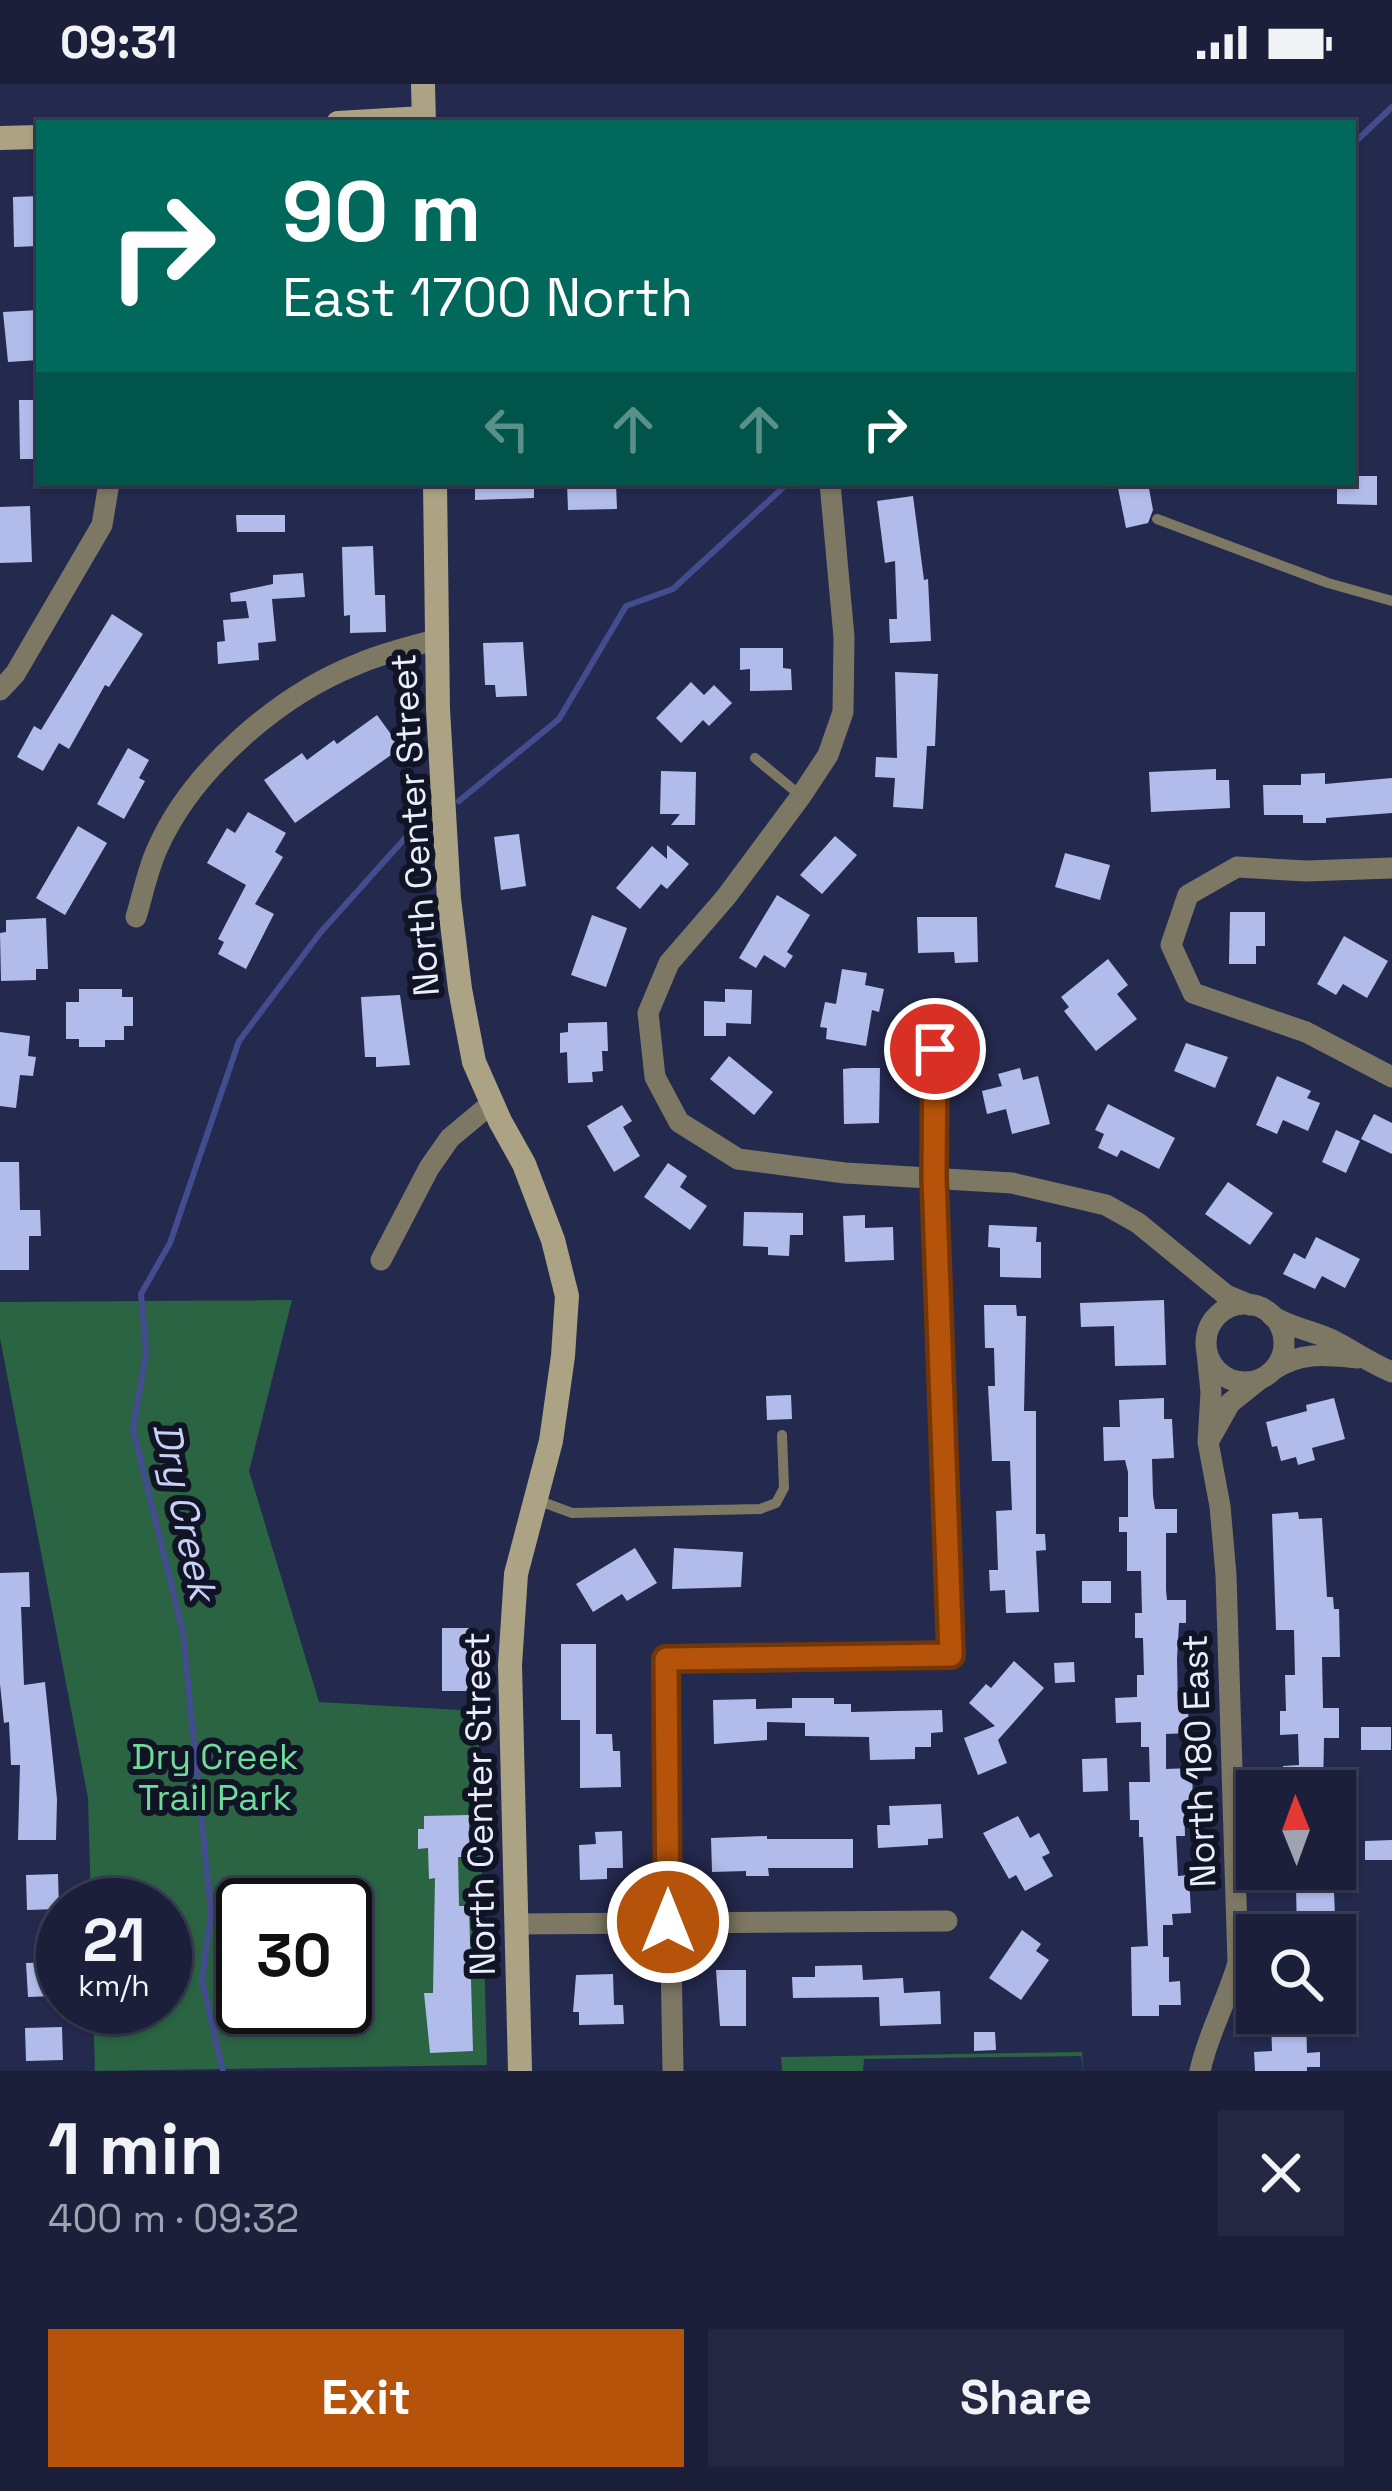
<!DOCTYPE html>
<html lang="en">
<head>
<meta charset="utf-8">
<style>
  :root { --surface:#1b1f3a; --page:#242742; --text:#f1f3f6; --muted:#a0a2af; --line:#393d54; --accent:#b45309 }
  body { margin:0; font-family:"Space Grotesk",sans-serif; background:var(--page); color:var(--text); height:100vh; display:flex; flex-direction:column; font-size:45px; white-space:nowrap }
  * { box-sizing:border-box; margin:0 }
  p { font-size:39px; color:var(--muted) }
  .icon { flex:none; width:66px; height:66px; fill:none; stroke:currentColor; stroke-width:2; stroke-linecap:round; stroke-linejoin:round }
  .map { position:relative; height:1987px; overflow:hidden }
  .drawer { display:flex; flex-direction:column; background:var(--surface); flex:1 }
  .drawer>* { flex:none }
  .guide { position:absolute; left:36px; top:36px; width:1320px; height:366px; border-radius:0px; box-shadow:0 3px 9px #0004,0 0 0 3px var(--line); background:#00695c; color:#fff; overflow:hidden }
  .needle { width:78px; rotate:359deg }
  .buttons { position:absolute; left:1236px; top:1686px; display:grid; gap:24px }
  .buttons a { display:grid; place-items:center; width:120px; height:120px; border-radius:0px; background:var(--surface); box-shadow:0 3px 9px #0004,0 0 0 3px var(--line); font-size:60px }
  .speed { position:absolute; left:36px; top:1794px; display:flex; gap:24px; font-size:60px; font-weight:700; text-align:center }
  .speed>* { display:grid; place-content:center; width:156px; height:156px; border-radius:50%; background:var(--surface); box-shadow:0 3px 9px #0004,0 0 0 3px var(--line); line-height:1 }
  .speed small { font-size:30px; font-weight:400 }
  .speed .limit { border:6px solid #111; border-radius:18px; background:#fff; color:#111 }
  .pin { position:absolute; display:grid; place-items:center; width:102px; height:102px; color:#fff; margin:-51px; border:6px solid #fff; border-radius:50%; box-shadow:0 3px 12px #0007 }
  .me { position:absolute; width:132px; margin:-66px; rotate:0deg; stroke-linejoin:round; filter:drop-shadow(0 0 9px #0008) }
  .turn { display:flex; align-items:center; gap:42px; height:252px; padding:0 48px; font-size:54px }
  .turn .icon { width:156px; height:156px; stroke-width:2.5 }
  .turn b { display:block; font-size:84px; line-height:102px }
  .lanes { display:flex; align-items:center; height:114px; padding:0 48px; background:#0003; justify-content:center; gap:60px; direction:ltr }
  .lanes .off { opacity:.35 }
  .round { display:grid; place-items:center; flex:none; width:126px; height:126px; border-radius:0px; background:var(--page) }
  .headline { display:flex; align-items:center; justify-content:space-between; height:204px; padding:0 48px }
  h1 { font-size:72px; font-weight:700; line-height:90px }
  .primary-button { display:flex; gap:24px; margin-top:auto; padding:24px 48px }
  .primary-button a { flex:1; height:138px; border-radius:0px; background:var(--accent); color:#fff; font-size:48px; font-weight:700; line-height:138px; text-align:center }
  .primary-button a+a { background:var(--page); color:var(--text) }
  .status { display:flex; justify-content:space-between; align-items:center; height:84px; padding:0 60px; background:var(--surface); direction:ltr }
  .status svg { height:33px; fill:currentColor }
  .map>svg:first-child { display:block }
  .green { fill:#2a6442; fill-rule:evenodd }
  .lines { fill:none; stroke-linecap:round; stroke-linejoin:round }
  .stream { stroke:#434c8e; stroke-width:6 }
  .building { fill:#b2bcea }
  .lane { stroke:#7d7864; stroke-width:10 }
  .street { stroke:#7d7864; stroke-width:21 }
  .secondary { stroke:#aba383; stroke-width:24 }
  .route-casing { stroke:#753606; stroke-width:30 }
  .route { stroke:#b45309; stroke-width:21 }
  .labels { text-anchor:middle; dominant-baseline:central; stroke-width:12; stroke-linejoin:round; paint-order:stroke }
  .street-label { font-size:36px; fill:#eaeefc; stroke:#111424 }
  .park-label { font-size:36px; fill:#6fdb9a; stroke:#111424 }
  .water-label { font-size:39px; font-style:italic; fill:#c7d0f7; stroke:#111424 }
</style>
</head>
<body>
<div class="status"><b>09:31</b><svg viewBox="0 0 49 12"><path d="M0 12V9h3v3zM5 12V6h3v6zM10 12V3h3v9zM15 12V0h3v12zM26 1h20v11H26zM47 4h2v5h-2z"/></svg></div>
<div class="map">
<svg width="1392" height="1987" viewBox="0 0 1392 1987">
  <rect width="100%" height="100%" fill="#24294e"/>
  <path class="green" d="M 292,1216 L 249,1387 L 319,1618 L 478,1627 L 487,1981 L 95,1987 L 93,1923 L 165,1923 L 165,1821 L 91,1821 L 88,1714 L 0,1254 L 0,1218 ZM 243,1821 L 345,1821 L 345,1923 L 243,1923 Z
    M 1082,1968 L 1083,1987 L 1081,1972 L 864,1975 L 863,1987 L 782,1987 L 781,1973 Z"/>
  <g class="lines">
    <path class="stream" d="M 1353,60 L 1392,23
      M 459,717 L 559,635 L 626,522 L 673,505 L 788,399
      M 223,1987 L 202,1897 L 211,1829 L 183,1548 L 133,1345 L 146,1268 L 141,1210 L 170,1159 L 239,957 L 320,849 L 416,742"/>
  </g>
  <path class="building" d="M 39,112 L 39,162 L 14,163 L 13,113 Z
    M 39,226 L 39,276 L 8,278 L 3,228 Z
    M 19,316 L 39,316 L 39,375 L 20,375 Z
    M 1353,392 L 1377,392 L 1377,421 L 1337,420 L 1337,399 L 1353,399 Z
    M 475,399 L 534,399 L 534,414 L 475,416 Z
    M 567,399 L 616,399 L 617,425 L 568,426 Z
    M 1117,399 L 1148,399 L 1153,426 L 1148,439 L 1126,444 Z
    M 913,412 L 924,496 L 928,495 L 931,557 L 890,559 L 889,535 L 897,535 L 895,477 L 885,479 L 877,417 Z
    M 30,422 L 32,478 L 0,479 L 0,423 Z
    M 236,431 L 285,431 L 285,448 L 237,448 Z
    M 373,462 L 375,511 L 385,511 L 386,548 L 350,549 L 350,531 L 344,532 L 342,463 Z
    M 303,489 L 305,513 L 272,515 L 276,557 L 258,559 L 259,576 L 218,580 L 217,558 L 225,557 L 223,536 L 249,534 L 246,517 L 231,518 L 230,509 L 273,500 L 273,491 Z
    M 112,530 L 143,550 L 109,603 L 105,601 L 69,665 L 59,659 L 43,687 L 17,673 L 34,642 L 41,646 Z
    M 523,558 L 527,612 L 496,613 L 495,601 L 485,601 L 483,559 Z
    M 740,564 L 783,564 L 783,584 L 791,585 L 792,606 L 750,607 L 750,585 L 740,586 Z
    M 895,588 L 938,590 L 935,662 L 927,662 L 923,725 L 893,723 L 895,694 L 875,693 L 876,673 L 897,674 Z
    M 691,598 L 704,611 L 714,601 L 732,619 L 709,642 L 703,636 L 681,659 L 656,634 Z
    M 377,631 L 401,664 L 295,739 L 264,696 L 302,669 L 307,676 L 334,656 L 337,660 Z
    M 128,664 L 149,676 L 139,694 L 145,697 L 124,735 L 97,720 Z
    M 1216,685 L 1216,696 L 1229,696 L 1230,724 L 1151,728 L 1149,688 Z
    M 661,687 L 696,688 L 695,741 L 671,741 L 680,730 L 660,730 Z
    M 1325,689 L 1325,700 L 1392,694 L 1392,729 L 1326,734 L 1326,739 L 1303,739 L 1303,731 L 1264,731 L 1263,701 L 1301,701 L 1301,690 Z
    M 248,728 L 286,749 L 275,768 L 283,773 L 255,820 L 274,830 L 246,885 L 218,870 L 224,858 L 218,855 L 246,801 L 207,779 L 227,744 L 235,749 Z
    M 78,742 L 107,759 L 65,831 L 36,814 Z
    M 519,750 L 526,802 L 501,806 L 494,753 Z
    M 835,752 L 857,771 L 822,810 L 800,791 Z
    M 667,761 L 689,780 L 667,805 L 661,800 L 640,825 L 616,804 L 652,762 L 667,775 Z
    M 1065,769 L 1110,781 L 1100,816 L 1055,803 Z
    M 777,811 L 810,831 L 787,868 L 793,872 L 785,884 L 764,871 L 756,884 L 739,874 Z
    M 1230,828 L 1265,828 L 1265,862 L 1256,862 L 1256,880 L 1229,880 Z
    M 592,831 L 627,844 L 606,903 L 571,891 Z
    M 917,833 L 977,833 L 978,878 L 955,879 L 954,868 L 918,869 Z
    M 46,834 L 48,885 L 36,885 L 36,896 L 1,897 L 0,849 L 6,848 L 6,836 Z
    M 1344,852 L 1388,877 L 1367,914 L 1343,900 L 1336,911 L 1317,900 Z
    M 1108,875 L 1128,901 L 1117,910 L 1137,935 L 1096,967 L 1064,927 L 1069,923 L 1061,913 Z
    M 842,885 L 867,889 L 865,901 L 884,905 L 879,928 L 872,926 L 866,962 L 826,955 L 827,944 L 820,943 L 825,918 L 836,920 Z
    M 79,905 L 122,905 L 122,913 L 133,913 L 133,942 L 124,942 L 124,956 L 105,956 L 105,963 L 79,963 L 79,955 L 66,955 L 66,918 L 79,918 Z
    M 725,905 L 752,906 L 751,940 L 726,939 L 726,952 L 704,952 L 704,917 L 725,918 Z
    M 400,911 L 410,981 L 376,983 L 376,973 L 365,973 L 361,913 Z
    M 607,938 L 608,967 L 602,967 L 603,987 L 592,988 L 593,998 L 568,999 L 567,968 L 560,969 L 560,949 L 568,948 L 568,939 Z
    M 0,948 L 30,952 L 28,972 L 36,973 L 33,992 L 20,991 L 16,1024 L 0,1022 Z
    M 1186,959 L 1228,973 L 1215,1004 L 1174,987 Z
    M 729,972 L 773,1008 L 754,1031 L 710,995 Z
    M 853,984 L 880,984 L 879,1039 L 844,1040 L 843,985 Z
    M 1020,984 L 1023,996 L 1038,992 L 1050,1040 L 1012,1050 L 1006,1025 L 987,1030 L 982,1007 L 1002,1002 L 998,990 Z
    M 1277,992 L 1311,1007 L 1307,1014 L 1320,1019 L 1308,1047 L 1283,1036 L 1277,1050 L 1256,1041 Z
    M 1108,1020 L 1175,1054 L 1159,1085 L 1121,1066 L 1117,1073 L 1098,1064 L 1104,1050 L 1095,1046 Z
    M 622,1021 L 632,1037 L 623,1043 L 640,1072 L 614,1088 L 587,1042 Z
    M 1374,1030 L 1392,1039 L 1392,1070 L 1361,1055 Z
    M 1336,1046 L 1360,1057 L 1346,1089 L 1322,1078 Z
    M 0,1078 L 19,1078 L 20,1126 L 40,1126 L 41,1152 L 29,1152 L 29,1186 L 0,1186 Z
    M 668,1079 L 687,1092 L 680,1103 L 707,1122 L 690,1146 L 644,1113 Z
    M 1228,1098 L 1273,1129 L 1250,1161 L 1205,1130 Z
    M 744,1128 L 803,1129 L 803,1151 L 790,1151 L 789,1172 L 768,1171 L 768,1163 L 743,1162 Z
    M 865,1131 L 865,1144 L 893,1143 L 894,1176 L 845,1178 L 843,1132 Z
    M 989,1141 L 1037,1143 L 1036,1158 L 1041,1158 L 1041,1194 L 1000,1193 L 1000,1164 L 988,1163 Z
    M 1316,1153 L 1360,1175 L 1345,1204 L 1322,1192 L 1315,1205 L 1283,1190 L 1294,1169 L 1305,1175 Z
    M 1164,1216 L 1166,1281 L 1115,1282 L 1114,1242 L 1081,1243 L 1080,1219 Z
    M 984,1221 L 1016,1221 L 1017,1232 L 1026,1232 L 1024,1327 L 1036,1327 L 1036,1450 L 1045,1450 L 1046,1466 L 1036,1467 L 1039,1528 L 1006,1529 L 1005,1506 L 990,1507 L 989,1486 L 998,1486 L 996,1427 L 1012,1426 L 1010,1377 L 992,1377 L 988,1302 L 995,1302 L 994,1264 L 985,1264 Z
    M 791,1311 L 792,1335 L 767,1336 L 766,1312 Z
    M 1164,1314 L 1164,1335 L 1172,1335 L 1174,1374 L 1152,1375 L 1153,1412 L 1155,1425 L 1177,1425 L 1177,1449 L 1166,1449 L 1166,1506 L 1167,1516 L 1186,1516 L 1186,1539 L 1179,1539 L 1177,1575 L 1178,1625 L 1188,1625 L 1189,1649 L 1166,1650 L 1166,1685 L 1192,1684 L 1193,1720 L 1184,1720 L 1185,1752 L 1176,1752 L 1178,1792 L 1189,1791 L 1191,1829 L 1172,1830 L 1173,1841 L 1163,1841 L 1163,1873 L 1169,1873 L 1169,1898 L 1180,1897 L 1181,1921 L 1159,1921 L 1159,1932 L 1132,1932 L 1131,1863 L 1148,1862 L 1143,1753 L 1139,1753 L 1139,1736 L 1130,1736 L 1129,1698 L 1150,1698 L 1149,1663 L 1141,1663 L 1141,1638 L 1116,1639 L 1115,1614 L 1137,1613 L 1137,1591 L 1144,1591 L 1143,1554 L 1135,1554 L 1135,1529 L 1142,1529 L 1141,1487 L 1127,1487 L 1127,1448 L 1119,1448 L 1119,1433 L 1128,1433 L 1128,1388 L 1125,1376 L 1104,1377 L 1103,1343 L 1120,1343 L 1119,1316 Z
    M 1334,1314 L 1345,1355 L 1312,1364 L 1315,1376 L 1298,1381 L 1296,1373 L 1281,1377 L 1277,1362 L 1272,1363 L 1266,1338 L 1307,1327 L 1306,1321 Z
    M 1298,1428 L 1299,1435 L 1322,1434 L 1327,1513 L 1333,1513 L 1334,1525 L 1339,1525 L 1340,1573 L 1322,1573 L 1323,1624 L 1339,1624 L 1339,1654 L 1324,1654 L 1323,1707 L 1278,1707 L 1277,1692 L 1283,1692 L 1283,1682 L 1299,1681 L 1298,1650 L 1280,1651 L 1280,1627 L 1286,1627 L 1285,1591 L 1295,1591 L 1294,1546 L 1276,1546 L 1272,1430 Z
    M 635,1464 L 657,1499 L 627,1517 L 622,1510 L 593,1528 L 576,1500 Z
    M 674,1464 L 743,1468 L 741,1503 L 672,1505 Z
    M 29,1488 L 30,1523 L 21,1523 L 24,1601 L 45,1598 L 57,1715 L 56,1756 L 18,1756 L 20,1681 L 11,1681 L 9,1638 L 4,1639 L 0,1600 L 0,1489 Z
    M 1082,1497 L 1111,1497 L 1111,1519 L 1082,1519 Z
    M 442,1544 L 469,1544 L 469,1607 L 442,1607 Z
    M 561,1560 L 596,1560 L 596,1650 L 612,1650 L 613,1667 L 620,1667 L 621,1703 L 580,1704 L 580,1636 L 561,1636 Z
    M 1014,1577 L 1044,1604 L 998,1656 L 1007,1679 L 978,1691 L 964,1654 L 995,1642 L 969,1619 L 986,1600 L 991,1604 Z
    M 1074,1578 L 1075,1598 L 1055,1599 L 1054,1579 Z
    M 792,1614 L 834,1614 L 834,1620 L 851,1620 L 851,1628 L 942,1626 L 943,1648 L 931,1649 L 931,1663 L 915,1663 L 915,1675 L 870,1676 L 869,1653 L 805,1652 L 805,1639 L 767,1638 L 767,1656 L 714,1660 L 713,1616 L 756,1615 L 756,1625 L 792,1624 Z
    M 1361,1643 L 1391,1643 L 1391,1666 L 1361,1666 Z
    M 1107,1674 L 1108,1707 L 1083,1708 L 1082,1675 Z
    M 941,1720 L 943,1754 L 928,1755 L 928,1761 L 878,1764 L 877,1741 L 890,1741 L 889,1722 Z
    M 469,1731 L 469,1773 L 458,1773 L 459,1822 L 469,1822 L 473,1967 L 430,1969 L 424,1909 L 433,1909 L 435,1794 L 429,1795 L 428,1764 L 418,1765 L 418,1745 L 424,1745 L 424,1732 Z
    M 1018,1732 L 1030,1754 L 1039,1749 L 1050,1769 L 1042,1773 L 1053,1792 L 1025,1807 L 1016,1791 L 1009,1795 L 983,1749 Z
    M 622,1747 L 623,1784 L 607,1784 L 607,1795 L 580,1796 L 579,1761 L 596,1760 L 595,1748 Z
    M 767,1752 L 767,1755 L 853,1755 L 853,1784 L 768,1784 L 769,1792 L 746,1792 L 746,1787 L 712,1788 L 711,1754 Z
    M 1392,1756 L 1392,1776 L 1365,1776 L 1365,1757 Z
    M 1287,1785 L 1349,1785 L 1349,1806 L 1334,1806 L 1335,1834 L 1329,1834 L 1329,1851 L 1297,1851 L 1296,1801 L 1288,1801 Z
    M 58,1790 L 59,1825 L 27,1826 L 26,1791 Z
    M 1022,1846 L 1041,1860 L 1036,1867 L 1049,1876 L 1021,1916 L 989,1894 Z
    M 52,1878 L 53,1912 L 28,1913 L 26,1879 Z
    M 862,1881 L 863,1896 L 903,1894 L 904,1909 L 940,1907 L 941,1940 L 880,1942 L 879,1913 L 793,1914 L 792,1893 L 815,1893 L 815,1882 Z
    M 716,1886 L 746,1886 L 746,1942 L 720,1942 Z
    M 613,1890 L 614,1921 L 623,1921 L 624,1940 L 579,1941 L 579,1928 L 573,1928 L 576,1891 Z
    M 1306,1934 L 1307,1969 L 1320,1968 L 1320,1983 L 1307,1983 L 1307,1987 L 1255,1987 L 1254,1968 L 1272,1967 L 1271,1935 Z
    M 62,1943 L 63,1976 L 26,1977 L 25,1944 Z
    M 974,1948 L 995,1948 L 996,1966 L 974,1967 Z"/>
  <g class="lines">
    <path class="lane" d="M 1157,435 L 1328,499 L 1392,517
      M 755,674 L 801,712
      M 537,1416 L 572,1429 L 760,1425 L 776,1419 L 784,1404 L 782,1351"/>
    <path class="street" d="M 830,399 L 844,553 L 843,628 L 828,671 L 801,712 L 726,813 L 669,879 L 648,929 L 655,993 L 679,1038 L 738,1075 L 845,1089 L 1012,1099 L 1106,1121 L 1138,1139 L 1226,1211 L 1250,1221
      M 0,606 L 15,590 L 102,441 L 109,399
      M 1392,784 L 1306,787 L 1237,783 L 1188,811 L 1171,861 L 1193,909 L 1306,948 L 1392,993
      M 136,833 C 143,810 148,784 158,763 C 193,685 279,611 358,580 C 383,569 411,563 437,555
      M 381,1176 L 429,1084 L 450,1054 L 492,1019
      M1206 1259a39 39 0 1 1 78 0a39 39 0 1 1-78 0Z
      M 1272,1232 C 1295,1246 1317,1247 1338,1259 C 1357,1269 1372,1280 1392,1288
      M 1273,1286 C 1300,1267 1327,1271 1358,1274
      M 1208,1358 L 1230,1319 L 1260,1295
      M 516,1840 L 947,1837
      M 673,1987 L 666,1575 L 951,1571 L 934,1093 L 935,965
      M 1200,1987 C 1208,1949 1227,1917 1238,1879 L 1226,1491 L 1220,1422 L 1208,1358 L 1211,1308 L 1207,1269"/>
    <path class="secondary" d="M 423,0 L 424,39
      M 338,39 L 423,34
      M 0,54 L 39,53
      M 435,399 L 438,625 L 449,815 L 460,905 L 474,978 L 500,1037 L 524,1080 L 553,1156 L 567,1212 L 563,1272 L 551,1357 L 516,1490 L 510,1581 L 520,1987"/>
  </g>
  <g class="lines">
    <g class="route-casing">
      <path id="route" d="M 668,1838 L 666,1575 L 951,1571 L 934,1093 L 935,965"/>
    </g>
    <use href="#route" class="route"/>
  </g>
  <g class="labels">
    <g class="street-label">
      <text transform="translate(415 741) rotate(-94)">North Center Street</text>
      <text transform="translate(1199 1677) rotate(-92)">North 180 East</text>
      <text transform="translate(480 1720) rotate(-91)">North Center Street</text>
    </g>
    <g class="park-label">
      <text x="215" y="1673">Dry Creek<tspan x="215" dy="41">Trail Park</tspan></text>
    </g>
    <g class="water-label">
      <text transform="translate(185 1427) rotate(78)">Dry Creek</text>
    </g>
  </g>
</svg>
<div class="buttons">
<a><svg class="needle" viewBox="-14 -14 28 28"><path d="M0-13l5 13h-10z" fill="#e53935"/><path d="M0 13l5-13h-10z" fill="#a0a2af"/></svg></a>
<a><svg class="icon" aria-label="search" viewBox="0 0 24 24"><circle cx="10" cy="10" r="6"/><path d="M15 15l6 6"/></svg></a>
</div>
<div class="speed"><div>21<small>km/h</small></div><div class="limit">30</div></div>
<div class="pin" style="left:935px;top:965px;background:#d93025"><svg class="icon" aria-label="arrive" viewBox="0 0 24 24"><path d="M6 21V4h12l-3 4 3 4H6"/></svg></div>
<svg class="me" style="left:668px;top:1838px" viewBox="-20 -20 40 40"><circle r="17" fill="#b45309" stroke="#fff" stroke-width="3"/><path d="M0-11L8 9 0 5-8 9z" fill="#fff"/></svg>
<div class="guide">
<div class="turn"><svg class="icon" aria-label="right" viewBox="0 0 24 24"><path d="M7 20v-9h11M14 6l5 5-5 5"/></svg><div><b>90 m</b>East 1700 North</div></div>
<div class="lanes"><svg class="icon off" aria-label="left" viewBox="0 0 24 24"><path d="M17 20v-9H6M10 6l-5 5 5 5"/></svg><svg class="icon off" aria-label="ahead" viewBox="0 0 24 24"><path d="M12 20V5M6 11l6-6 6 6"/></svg><svg class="icon off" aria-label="ahead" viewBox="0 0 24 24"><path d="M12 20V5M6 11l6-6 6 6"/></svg><svg class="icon" aria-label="right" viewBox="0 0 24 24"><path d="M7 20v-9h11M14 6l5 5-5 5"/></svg></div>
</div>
</div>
<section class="drawer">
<div class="headline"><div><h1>1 min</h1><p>400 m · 09:32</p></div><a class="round"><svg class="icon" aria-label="close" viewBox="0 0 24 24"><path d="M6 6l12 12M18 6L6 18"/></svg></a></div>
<div class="primary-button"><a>Exit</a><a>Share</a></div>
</section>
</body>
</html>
